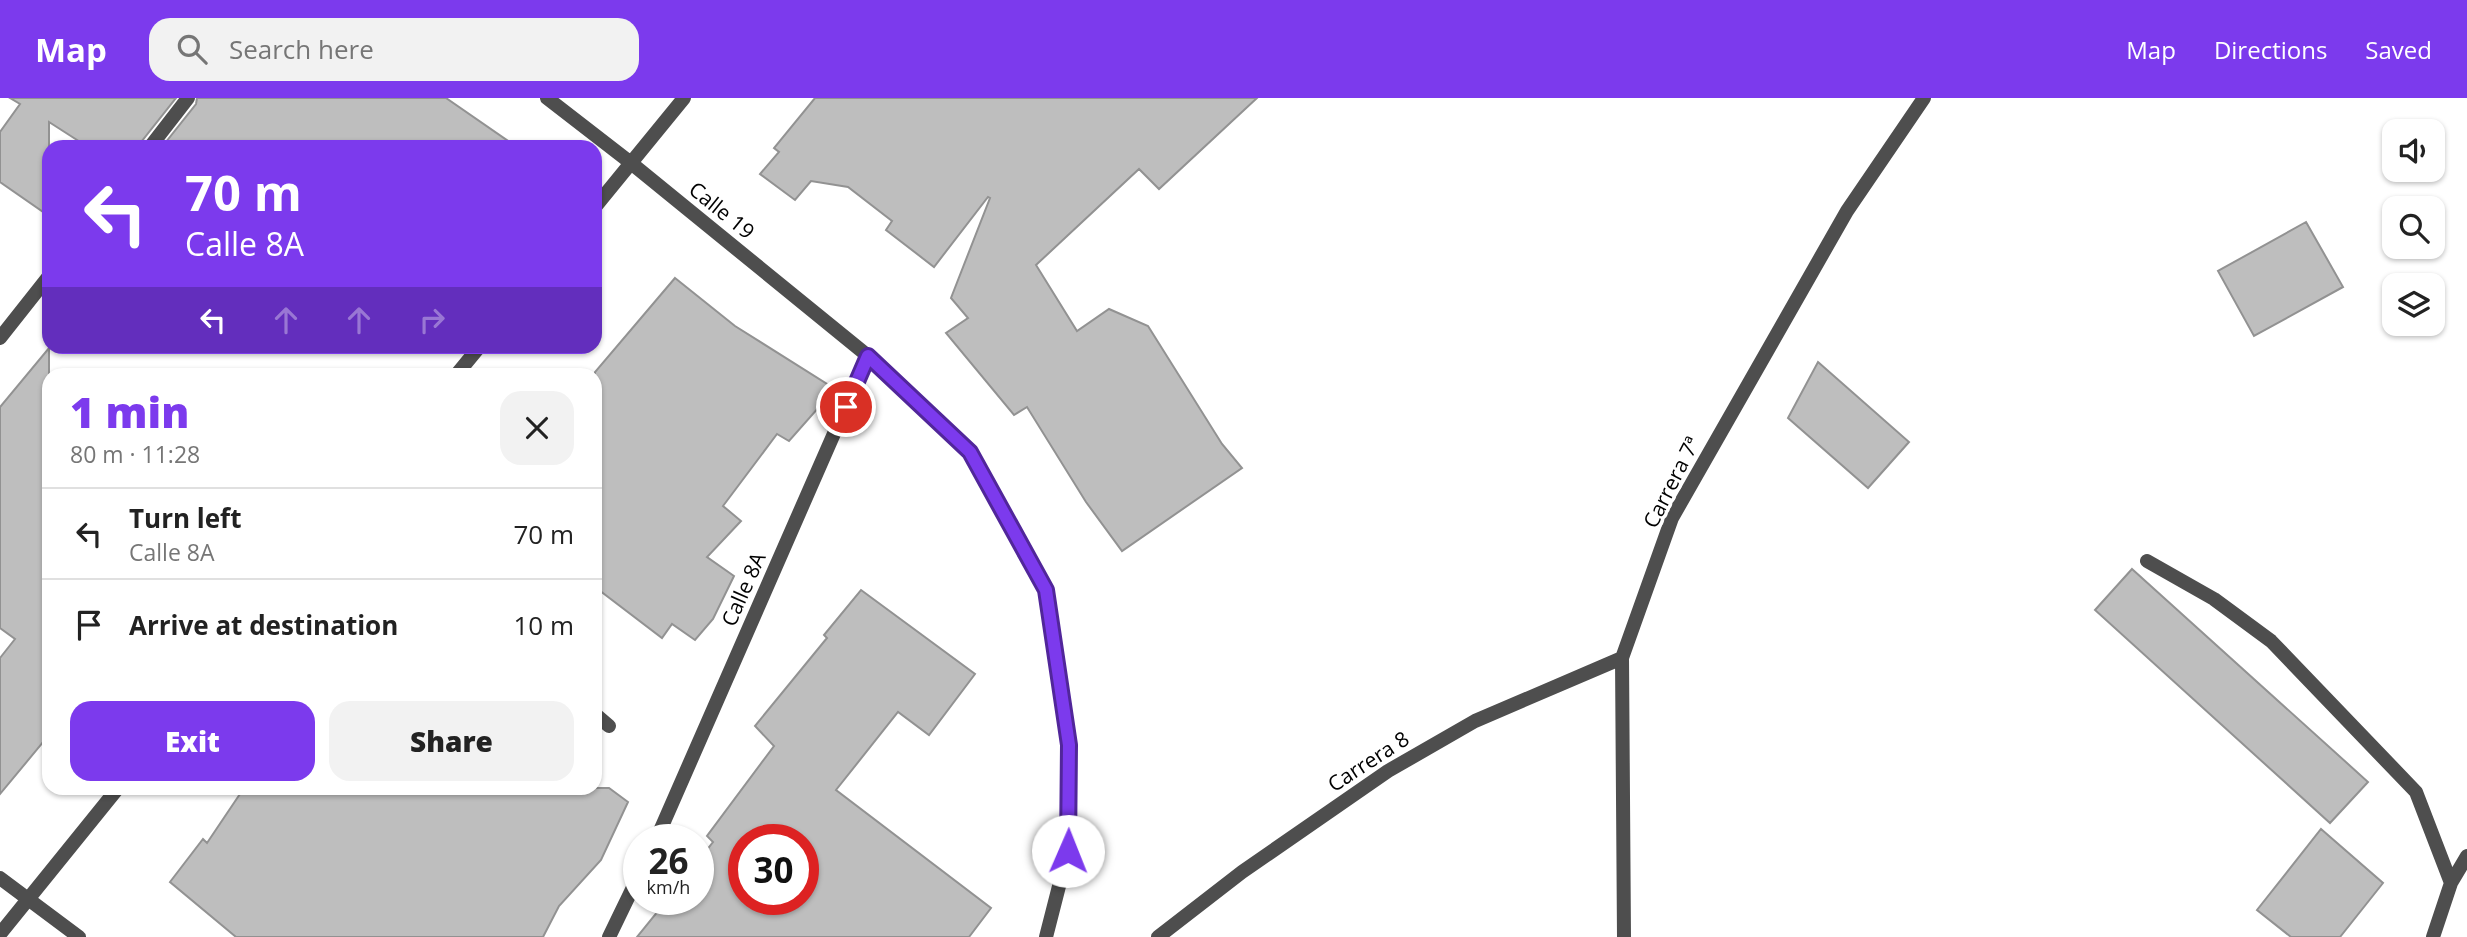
<!DOCTYPE html>
<html lang="en">
<head>
<meta charset="utf-8">
<style>
  :root { --surface:#fff; --page:#f2f2f2; --text:#222; --muted:#767676; --line:#e0e0e0; --accent:#7c3aed }
  body { margin:0; font-family:"Open Sans",sans-serif; background:var(--page); color:var(--text); height:100vh; display:flex; flex-direction:column; font-size:26px; white-space:nowrap }
  * { box-sizing:border-box; margin:0 }
  p { font-size:23px; color:var(--muted) }
  .icon { flex:none; width:38px; height:38px; fill:none; stroke:currentColor; stroke-width:2; stroke-linecap:round; stroke-linejoin:round }
  .map { position:relative; flex:1; overflow:hidden }
  .side { position:absolute; left:42px; top:270px; width:560px; height:427px; display:flex; flex-direction:column; background:var(--surface); border-radius:21px; box-shadow:0 2px 5px #0004 }
  .side>* { flex:none }
  .guide { position:absolute; left:42px; top:42px; width:560px; height:214px; border-radius:21px; box-shadow:0 2px 5px #0004; background:#7c3aed; color:#fff; overflow:hidden }
  .tools { position:absolute; left:2382px; top:21px; display:grid; gap:14px }
  .tools a { display:grid; place-items:center; width:63px; height:63px; border-radius:14px; background:var(--surface); box-shadow:0 2px 5px #0004; font-size:35px }
  .speed { position:absolute; left:623px; top:726px; display:flex; gap:14px; font-size:35px; font-weight:700; text-align:center }
  .speed>* { display:grid; place-content:center; width:91px; height:91px; border-radius:50%; background:var(--surface); box-shadow:0 2px 5px #0004; line-height:1 }
  .speed small { font-size:18px; font-weight:400 }
  .speed .limit { border:10px solid #d22; background:#fff; color:#111 }
  .pin { position:absolute; display:grid; place-items:center; width:60px; height:60px; color:#fff; margin:-30px; border:4px solid #fff; border-radius:50%; box-shadow:0 2px 7px #0007 }
  .me { position:absolute; width:77px; margin:-38px; rotate:1deg; stroke-linejoin:round; filter:drop-shadow(0 0 5px #0008) }
  .turn { display:flex; align-items:center; gap:24px; height:147px; padding:0 28px; font-size:32px }
  .turn .icon { width:91px; height:91px; stroke-width:2.5 }
  .turn b { display:block; font-size:49px; line-height:60px }
  .lanes { display:flex; align-items:center; height:66px; padding:0 28px; background:#0003; justify-content:center; gap:35px; direction:ltr }
  .lanes .off { opacity:.35 }
  .round { display:grid; place-items:center; flex:none; width:74px; height:74px; border-radius:21px; background:var(--page) }
  .overview { display:flex; align-items:center; justify-content:space-between; height:119px; padding:0 28px }
  h1 { font-size:42px; font-weight:800; line-height:52px; color:var(--accent) }
  .action { display:flex; gap:14px; margin-top:auto; padding:14px 28px }
  .action a { flex:1; height:80px; border-radius:21px; background:var(--accent); color:#fff; font-size:28px; font-weight:800; line-height:80px; text-align:center }
  .action a+a { background:var(--page); color:var(--text) }
  ul { padding:0; list-style:none }
  li { display:flex; align-items:center; gap:21px; height:91px; padding:0 28px; border-top:2px solid var(--line) }
  li div { flex:1 }
  li b { display:block; font-size:26px }
  li em { font-style:normal }
  header { display:flex; align-items:center; gap:42px; box-sizing:border-box; height:98px; padding:0 35px; background:var(--accent); color:#fff }
  header strong { font-size:33px }
  nav { display:flex; gap:38px; margin-inline-start:auto; font-size:24px }
  .search { width:490px; height:63px; background:var(--page); display:flex; align-items:center; gap:18px; box-sizing:border-box; padding:0 24px; border-radius:21px; color:var(--muted); font-size:26px }
  .map>svg:first-child { display:block }
  .building { fill:#bebebe; stroke:#929292; stroke-width:2; fill-rule:evenodd }
  .lines { fill:none; stroke-linecap:round; stroke-linejoin:round }
  .minor { stroke:#4e4e4e; stroke-width:14 }
  .route-casing { stroke:#51269a; stroke-width:18 }
  .route { stroke:#7c3aed; stroke-width:12 }
  .labels { text-anchor:middle; dominant-baseline:central; stroke-width:7; stroke-linejoin:round; paint-order:stroke }
  .street-label { font-size:21px; fill:#000; stroke:#fff }
</style>
</head>
<body>
<header>
<strong>Map</strong>
<div class="search"><svg class="icon" aria-label="search" viewBox="0 0 24 24"><circle cx="10" cy="10" r="6"/><path d="M15 15l6 6"/></svg>Search here</div>
<nav><a>Map</a><a>Directions</a><a>Saved</a></nav>
</header>
<div class="map">
<svg width="2467" height="839" viewBox="0 0 2467 839">
  <rect width="100%" height="100%" fill="#fff"/>
  <path class="building" d="M 10,0 L 176,0 L 142,43 L 141,49 L 88,49 L 49,24 L 49,118 L 0,84 L 0,34 L 20,6 Z
    M 197,0 L 446,0 L 517,49 L 162,49 L 196,6 Z
    M 815,0 L 1257,0 L 1159,91 L 1139,71 L 1036,167 L 1077,233 L 1109,211 L 1148,228 L 1222,346 L 1242,370 L 1122,453 L 1086,404 L 1027,309 L 1014,317 L 946,235 L 968,220 L 951,200 L 990,100 L 988,99 L 934,169 L 886,132 L 892,123 L 848,89 L 811,83 L 795,102 L 760,76 L 779,54 L 774,50 Z
    M 2306,124 L 2343,189 L 2254,238 L 2218,173 Z
    M 675,180 L 735,228 L 835,291 L 789,343 L 777,336 L 723,408 L 741,423 L 707,459 L 734,478 L 713,521 L 695,542 L 672,526 L 662,540 L 595,489 L 595,274 Z
    M 49,250 L 49,637 L 0,696 L 0,560 L 15,541 L 0,530 L 0,309 Z
    M 1818,264 L 1909,344 L 1868,390 L 1788,320 Z
    M 2132,471 L 2368,684 L 2330,725 L 2095,512 Z
    M 861,492 L 975,576 L 929,637 L 898,614 L 836,692 L 991,810 L 969,839 L 637,839 L 667,802 L 698,802 L 698,763 L 713,744 L 707,738 L 774,648 L 755,628 L 827,540 L 824,537 ZM 744,742 L 803,742 L 803,802 L 744,802 Z
    M 244,690 L 609,690 L 628,704 L 601,762 L 559,808 L 543,839 L 236,839 L 170,784 L 203,741 L 207,745 Z
    M 2321,731 L 2383,785 L 2340,839 L 2291,839 L 2257,812 Z"/>
  <g class="lines">
    <path class="minor" d="M 547,0 L 631,65 L 868,258 L 970,354 L 1046,492 L 1069,647 L 1068,753 L 1046,839
      M 150,49 L 188,0
      M 595,109 L 684,0
      M 0,240 L 49,178
      M 457,276 L 480,248
      M 2147,463 L 2214,501 L 2271,543 L 2416,694 L 2451,785
      M 595,616 L 609,628
      M 656,742 L 868,258
      M 0,780 L 79,839
      M 0,836 L 118,690
      M 609,839 L 639,777
      M 1158,839 L 1242,774 L 1388,673 L 1475,623 L 1622,560
      M 1624,839 L 1622,560 L 1672,420 L 1847,113 L 1924,0
      M 2433,839 L 2451,785 L 2467,758"/>
  </g>
  <g class="lines">
    <g class="route-casing">
      <path id="route" d="M 846,309 L 868,258 L 970,354 L 1046,492 L 1069,647 L 1068,753"/>
    </g>
    <use href="#route" class="route"/>
  </g>
  <g class="labels">
    <g class="street-label">
      <text transform="translate(722 112) rotate(39)">Calle 19</text>
      <text transform="translate(1671 384) rotate(-63)">Carrera 7ª</text>
      <text transform="translate(743 491) rotate(-66)">Calle 8A</text>
      <text transform="translate(1368 663) rotate(-33)">Carrera 8</text>
    </g>
  </g>
</svg>
<div class="tools">
<a><svg class="icon" aria-label="sound" viewBox="0 0 24 24"><path d="M4 9h4l5-4v14l-5-4H4zM17 9q2 3 0 6"/></svg></a>
<a><svg class="icon" aria-label="search" viewBox="0 0 24 24"><circle cx="10" cy="10" r="6"/><path d="M15 15l6 6"/></svg></a>
<a><svg class="icon" aria-label="layers" viewBox="0 0 24 24"><path d="M12 4l9 5-9 5-9-5zM3 14l9 5 9-5"/></svg></a>
</div>
<div class="speed"><div>26<small>km/h</small></div><div class="limit">30</div></div>
<div class="pin" style="left:846px;top:309px;background:#d93025"><svg class="icon" aria-label="arrive" viewBox="0 0 24 24"><path d="M6 21V4h12l-3 4 3 4H6"/></svg></div>
<svg class="me" style="left:1068px;top:753px" viewBox="-20 -20 40 40"><circle r="19" fill="#fff"/><path d="M0-13L10 11 0 6-10 11z" fill="#7c3aed"/></svg>
<div class="guide">
<div class="turn"><svg class="icon" aria-label="left" viewBox="0 0 24 24"><path d="M17 20v-9H6M10 6l-5 5 5 5"/></svg><div><b>70 m</b>Calle 8A</div></div>
<div class="lanes"><svg class="icon" aria-label="left" viewBox="0 0 24 24"><path d="M17 20v-9H6M10 6l-5 5 5 5"/></svg><svg class="icon off" aria-label="ahead" viewBox="0 0 24 24"><path d="M12 20V5M6 11l6-6 6 6"/></svg><svg class="icon off" aria-label="ahead" viewBox="0 0 24 24"><path d="M12 20V5M6 11l6-6 6 6"/></svg><svg class="icon off" aria-label="right" viewBox="0 0 24 24"><path d="M7 20v-9h11M14 6l5 5-5 5"/></svg></div>
</div>
<section class="side">
<div class="overview"><div><h1>1 min</h1><p>80 m · 11:28</p></div><a class="round"><svg class="icon" aria-label="close" viewBox="0 0 24 24"><path d="M6 6l12 12M18 6L6 18"/></svg></a></div>
<ul>
<li><svg class="icon" aria-label="left" viewBox="0 0 24 24"><path d="M17 20v-9H6M10 6l-5 5 5 5"/></svg><div><b>Turn left</b><p>Calle 8A</p></div><em>70 m</em></li>
<li><svg class="icon" aria-label="arrive" viewBox="0 0 24 24"><path d="M6 21V4h12l-3 4 3 4H6"/></svg><div><b>Arrive at destination</b></div><em>10 m</em></li>
</ul>
<div class="action"><a>Exit</a><a>Share</a></div>
</section>
</div>
</body>
</html>
